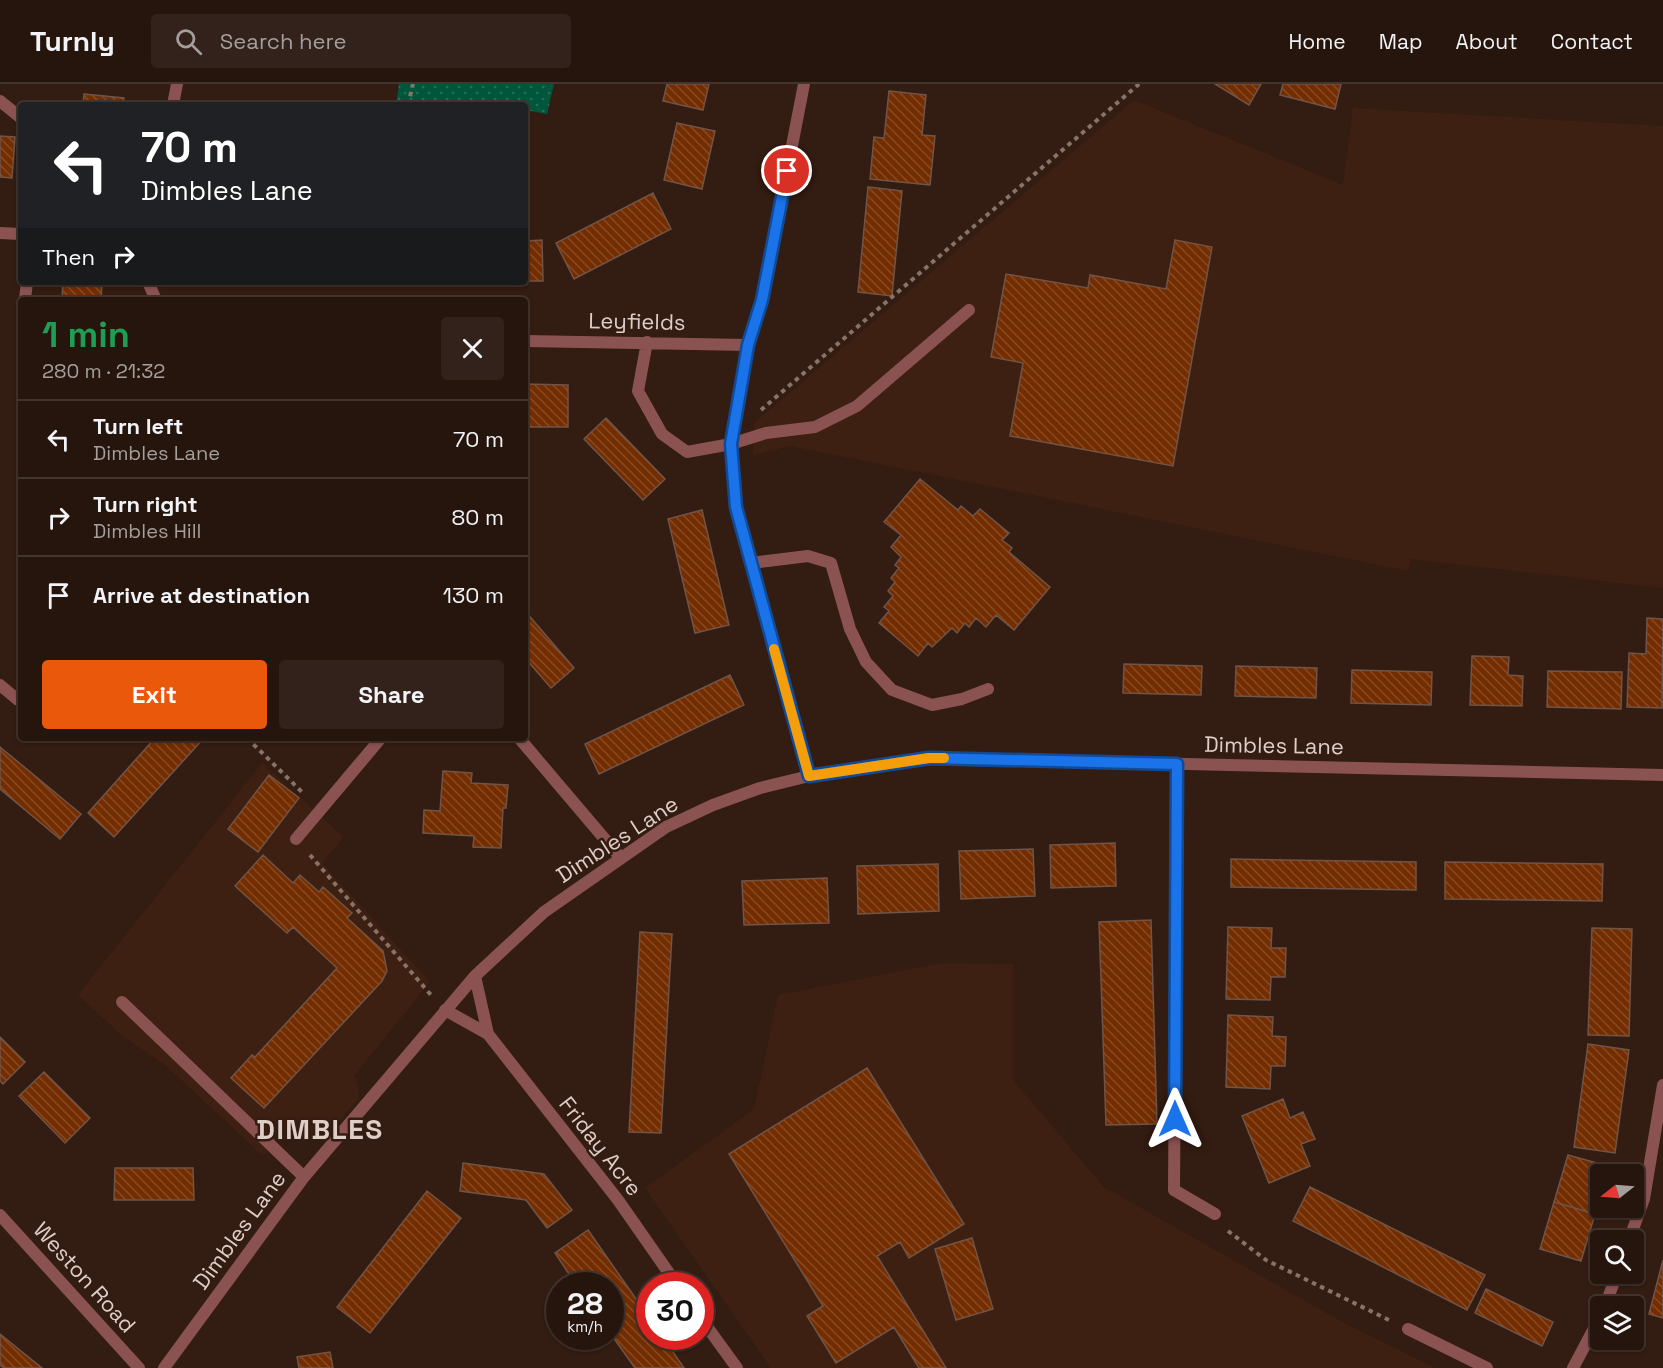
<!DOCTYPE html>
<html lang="en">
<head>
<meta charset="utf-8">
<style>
  :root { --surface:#26150d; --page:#32221b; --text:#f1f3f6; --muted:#a49f9d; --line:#42342e; --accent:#ea580c }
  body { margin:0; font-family:"Space Grotesk",sans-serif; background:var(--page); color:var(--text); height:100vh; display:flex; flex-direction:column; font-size:22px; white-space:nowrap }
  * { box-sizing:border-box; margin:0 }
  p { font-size:20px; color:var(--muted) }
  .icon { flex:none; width:33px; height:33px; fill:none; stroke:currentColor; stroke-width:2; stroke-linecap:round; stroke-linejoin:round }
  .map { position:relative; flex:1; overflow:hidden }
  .sheet { position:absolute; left:18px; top:213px; width:510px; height:444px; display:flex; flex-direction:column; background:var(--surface); border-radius:6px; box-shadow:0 2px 4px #0004,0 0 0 2px var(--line) }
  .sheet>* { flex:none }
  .banner { position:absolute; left:18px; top:18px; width:510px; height:183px; border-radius:6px; box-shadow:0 2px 4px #0004,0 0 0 2px var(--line); background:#202124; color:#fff; overflow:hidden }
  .needle { width:39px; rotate:253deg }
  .tools { position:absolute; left:1590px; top:1080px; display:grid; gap:12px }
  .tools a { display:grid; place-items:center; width:54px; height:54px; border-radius:6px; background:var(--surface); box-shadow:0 2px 4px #0004,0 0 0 2px var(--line); font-size:30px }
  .speed { position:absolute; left:546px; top:1188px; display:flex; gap:12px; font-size:30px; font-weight:700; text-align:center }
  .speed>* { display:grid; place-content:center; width:78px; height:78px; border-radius:50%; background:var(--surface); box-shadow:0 2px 4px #0004,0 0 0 2px var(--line); line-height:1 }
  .speed small { font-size:15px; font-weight:400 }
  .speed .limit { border:9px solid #d22; background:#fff; color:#111 }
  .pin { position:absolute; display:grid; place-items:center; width:51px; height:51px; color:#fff; margin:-26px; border:3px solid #fff; border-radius:50%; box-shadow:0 2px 6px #0007 }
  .me { position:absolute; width:66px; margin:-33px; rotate:0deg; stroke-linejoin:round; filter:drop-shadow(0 0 4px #0008) }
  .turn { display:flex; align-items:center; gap:21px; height:126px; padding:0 24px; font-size:27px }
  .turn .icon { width:78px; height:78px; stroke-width:2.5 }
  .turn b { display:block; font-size:42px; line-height:51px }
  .then { display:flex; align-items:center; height:57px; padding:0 24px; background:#0003; gap:12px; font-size:22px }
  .round { display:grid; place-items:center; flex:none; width:63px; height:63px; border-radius:6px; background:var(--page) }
  .summary { display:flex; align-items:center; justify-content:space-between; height:102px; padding:0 24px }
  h1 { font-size:36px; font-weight:700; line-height:45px; color:#1e9e55 }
  .button { display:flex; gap:12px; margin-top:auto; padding:12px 24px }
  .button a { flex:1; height:69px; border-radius:6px; background:var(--accent); color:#fff; font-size:24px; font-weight:700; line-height:69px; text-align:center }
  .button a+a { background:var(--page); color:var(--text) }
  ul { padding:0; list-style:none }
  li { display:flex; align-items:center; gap:18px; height:78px; padding:0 24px; border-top:2px solid var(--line) }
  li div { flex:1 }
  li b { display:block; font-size:22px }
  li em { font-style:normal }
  header { display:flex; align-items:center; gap:36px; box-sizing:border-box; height:84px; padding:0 30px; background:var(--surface); border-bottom:2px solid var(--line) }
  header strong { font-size:28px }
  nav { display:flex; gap:33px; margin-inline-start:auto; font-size:21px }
  .search { width:420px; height:54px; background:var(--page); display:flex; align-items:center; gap:15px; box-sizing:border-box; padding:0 21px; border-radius:6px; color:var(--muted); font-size:22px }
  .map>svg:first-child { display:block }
  .built { fill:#3d2011 }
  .park { fill:url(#park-dots) }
  .building { fill:url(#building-back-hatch); stroke:#705448; stroke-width:1.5 }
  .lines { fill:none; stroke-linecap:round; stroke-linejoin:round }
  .path { stroke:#87736a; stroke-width:4; stroke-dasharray:4.5 4.5; stroke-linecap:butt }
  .lane { stroke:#8b5252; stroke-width:12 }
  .street { stroke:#8b5252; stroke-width:12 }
  .route-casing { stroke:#114b97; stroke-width:15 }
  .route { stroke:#1a73e8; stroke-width:10 }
  .slow { stroke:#f59e0b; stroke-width:10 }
  .labels { text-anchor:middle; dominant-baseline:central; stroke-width:5; stroke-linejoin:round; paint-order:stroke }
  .street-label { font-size:22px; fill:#dfcec7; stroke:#331c11 }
  .district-label { font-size:28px; font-weight:bold; letter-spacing:1.5px; fill:#dfcec7; stroke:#331c11 }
</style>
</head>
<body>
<header>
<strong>Turnly</strong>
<div class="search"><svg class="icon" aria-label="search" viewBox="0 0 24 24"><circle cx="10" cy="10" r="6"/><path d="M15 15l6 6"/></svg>Search here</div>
<nav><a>Home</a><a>Map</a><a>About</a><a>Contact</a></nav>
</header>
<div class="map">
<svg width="1663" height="1284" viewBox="0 0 1663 1284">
  <defs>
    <pattern id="park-dots" width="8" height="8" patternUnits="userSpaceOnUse" patternTransform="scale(1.5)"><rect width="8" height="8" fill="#00563b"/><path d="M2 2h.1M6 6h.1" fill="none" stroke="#256d56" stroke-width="1.8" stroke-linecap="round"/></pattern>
    <pattern id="building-back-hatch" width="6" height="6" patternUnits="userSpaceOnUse" patternTransform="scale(1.5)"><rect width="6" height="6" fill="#732d00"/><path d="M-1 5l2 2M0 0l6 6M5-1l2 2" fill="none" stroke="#864a24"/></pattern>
  </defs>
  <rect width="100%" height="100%" fill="#331c11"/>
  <path class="built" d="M 1134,16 L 1343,101 L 1353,24 L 1663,42 L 1663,504 L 1411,475 L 1408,487 L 791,362 L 753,371 L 754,339 Z
    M 262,679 L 344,753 L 322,779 L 430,898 L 354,992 L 358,1000 L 359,1015 L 336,1040 L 318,1053 L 300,1054 L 282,1049 L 263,1072 L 165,981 L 121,951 L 78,911 Z
    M 942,879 L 1013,880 L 1013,996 L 1104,1103 L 1348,1241 L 1435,1284 L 771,1284 L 645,1104 L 754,1025 L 778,911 Z"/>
  <path class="park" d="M 399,0 L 554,0 L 547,30 L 525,26 L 525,21 L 396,21 Z"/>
  <path class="building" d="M 667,0 L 709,0 L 703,26 L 663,17 Z
    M 1215,0 L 1261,0 L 1249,21 Z
    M 1283,0 L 1341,0 L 1335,25 L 1280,11 Z
    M 889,7 L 926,11 L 922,51 L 935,52 L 930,101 L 870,95 L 874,53 L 884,54 Z
    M 84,10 L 124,14 L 123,21 L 83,21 Z
    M 677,39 L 715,47 L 702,105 L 664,96 Z
    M 0,52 L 15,53 L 12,94 L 0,93 Z
    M 868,103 L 902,107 L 892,212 L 858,208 Z
    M 653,109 L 671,145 L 574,195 L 556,159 Z
    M 542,156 L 543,197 L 525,197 L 525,157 Z
    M 1175,156 L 1212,163 L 1173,382 L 1010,352 L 1023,279 L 991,273 L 1006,190 L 1088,204 L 1090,191 L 1166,205 Z
    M 63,198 L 102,198 L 101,216 L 62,216 Z
    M 525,300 L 568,301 L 568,343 L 525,343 Z
    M 606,334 L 665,395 L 643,416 L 584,355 Z
    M 920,395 L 958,426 L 961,422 L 973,432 L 980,425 L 1009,449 L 1002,456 L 1012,464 L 1009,468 L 1050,503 L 1014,546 L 996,531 L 986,543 L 976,534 L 969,543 L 965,539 L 957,549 L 952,544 L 932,563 L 928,559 L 918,572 L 879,539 L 889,527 L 884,523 L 893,512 L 888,507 L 895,498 L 891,494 L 899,484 L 895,481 L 901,473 L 891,463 L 901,451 L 884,438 Z
    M 702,426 L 729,541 L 695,549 L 668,435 Z
    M 525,527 L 574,584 L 551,604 L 525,574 Z
    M 1647,534 L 1663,535 L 1662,624 L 1627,623 L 1629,569 L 1646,570 Z
    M 1472,572 L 1509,573 L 1508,591 L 1523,592 L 1522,622 L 1470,621 Z
    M 1124,580 L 1202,582 L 1201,611 L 1123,609 Z
    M 1236,582 L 1317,584 L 1316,614 L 1235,612 Z
    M 1352,586 L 1432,588 L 1431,621 L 1351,619 Z
    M 1548,587 L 1622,588 L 1621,625 L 1547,623 Z
    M 730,591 L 744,621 L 599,690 L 585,660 Z
    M 155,654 L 204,654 L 114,753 L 88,729 Z
    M 0,663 L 81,730 L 60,755 L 0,705 Z
    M 443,687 L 472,689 L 471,699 L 508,701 L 506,724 L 503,724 L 501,764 L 473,763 L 474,752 L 423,749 L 424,726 L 440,727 Z
    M 269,691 L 299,714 L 258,768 L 228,745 Z
    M 1115,759 L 1116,802 L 1051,804 L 1050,761 Z
    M 1033,765 L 1035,812 L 961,815 L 959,767 Z
    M 263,771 L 293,799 L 300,791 L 319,808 L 323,803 L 352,829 L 347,834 L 383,867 L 387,887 L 382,897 L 264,1024 L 231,994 L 252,971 L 255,973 L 337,884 L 293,843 L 287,849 L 235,802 Z
    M 1231,775 L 1416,778 L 1416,806 L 1231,803 Z
    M 1445,778 L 1603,780 L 1602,817 L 1445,815 Z
    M 938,780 L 939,827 L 858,830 L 857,782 Z
    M 827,794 L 829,839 L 744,841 L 742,797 Z
    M 1151,836 L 1157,1040 L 1106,1041 L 1099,838 Z
    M 1228,843 L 1272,844 L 1271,864 L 1286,864 L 1285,893 L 1271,893 L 1270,916 L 1226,915 Z
    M 1592,844 L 1632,845 L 1629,952 L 1588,951 Z
    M 640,848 L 672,850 L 661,1049 L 629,1048 Z
    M 1228,931 L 1273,933 L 1272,952 L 1286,953 L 1285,982 L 1271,982 L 1270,1005 L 1226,1003 Z
    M 0,953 L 25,978 L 3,1000 L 0,997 Z
    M 1588,960 L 1629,966 L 1615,1069 L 1574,1063 Z
    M 867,984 L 964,1140 L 909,1174 L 900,1158 L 877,1172 L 946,1284 L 919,1284 L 894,1243 L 836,1279 L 807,1232 L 823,1222 L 729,1070 Z
    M 44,988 L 90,1034 L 65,1059 L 19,1012 Z
    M 1283,1015 L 1290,1034 L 1303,1028 L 1315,1055 L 1301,1060 L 1310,1082 L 1269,1099 L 1242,1032 Z
    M 1568,1071 L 1608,1082 L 1606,1090 L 1600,1090 L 1600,1110 L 1595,1130 L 1554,1118 Z
    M 463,1079 L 544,1090 L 572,1126 L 547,1144 L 526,1116 L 460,1107 Z
    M 115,1084 L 193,1084 L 194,1116 L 114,1116 Z
    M 1310,1103 L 1485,1191 L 1467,1226 L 1293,1137 Z
    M 427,1107 L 461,1134 L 370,1249 L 337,1223 Z
    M 1554,1118 L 1595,1130 L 1581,1177 L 1540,1165 Z
    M 588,1146 L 650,1235 L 650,1252 L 662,1252 L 684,1284 L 635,1284 L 610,1249 L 610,1202 L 577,1202 L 555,1169 Z
    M 972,1154 L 993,1225 L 956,1236 L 935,1165 Z
    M 1663,1176 L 1663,1234 L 1649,1230 Z
    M 1486,1205 L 1553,1238 L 1542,1262 L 1475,1229 Z
    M 0,1250 L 42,1284 L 4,1284 L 0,1281 Z
    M 330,1268 L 333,1284 L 299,1284 L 297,1273 Z"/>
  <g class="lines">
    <path class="path" d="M 408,21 L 413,0
      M 761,326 L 1139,0
      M 247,654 L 304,710
      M 310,771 L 431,911
      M 1228,1147 L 1266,1176 L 1389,1236"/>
    <path class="lane" d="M 731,360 L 766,349 L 815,343 L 857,322 L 969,226
      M 751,479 L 808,472 L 831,479 L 850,545 L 866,578 L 892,606 L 932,621 L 962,615 L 988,605
      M 122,918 L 304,1093
      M 1408,1245 L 1487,1284"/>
    <path class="street" d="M 804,0 L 762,216 L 748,261 L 731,360 L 736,423 L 809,692
      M 0,17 L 21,34
      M 173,21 L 177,0
      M 0,149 L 21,150
      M 148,198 L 156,216
      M 25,215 L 27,198
      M 525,257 L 748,261
      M 647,258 L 638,307 L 662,350 L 687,368 L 731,360
      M 0,601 L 18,616
      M 519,654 L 620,773
      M 1177,680 L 1174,1106 L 1215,1130
      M 296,755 L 381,654
      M 445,926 L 488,950 L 475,892
      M 488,950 L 618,1116 L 678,1202
      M 0,1131 L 139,1284
      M 1629,1156 L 1644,1115 L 1663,1001
      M 1605,1222 L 1617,1190
      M 700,1233 L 737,1284
      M 164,1284 L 304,1093 L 475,892 L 544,828 L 666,743 L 713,721 L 760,704 L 809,692 L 929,674 L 1663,691
      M 1573,1284 L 1600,1233"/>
  </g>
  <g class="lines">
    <g class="route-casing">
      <path id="route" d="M 787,87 L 762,216 L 748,261 L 731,360 L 736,423 L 809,692 L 929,674 L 1177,680 L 1175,1035"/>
    </g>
    <use href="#route" class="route"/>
    <path class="slow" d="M 774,565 L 809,692 L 929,674 L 944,674"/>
  </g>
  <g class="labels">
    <g class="street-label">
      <text transform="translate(637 237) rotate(1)">Leyfields</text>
      <text transform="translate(1274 661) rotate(1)">Dimbles Lane</text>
      <text transform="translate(617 755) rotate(-33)">Dimbles Lane</text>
      <text transform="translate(601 1062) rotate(52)">Friday Acre</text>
      <text transform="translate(239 1146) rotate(-54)">Dimbles Lane</text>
      <text transform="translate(85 1193) rotate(48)">Weston Road</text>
    </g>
    <g class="district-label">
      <text x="320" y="1045">DIMBLES</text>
    </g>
  </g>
</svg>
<div class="tools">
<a><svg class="needle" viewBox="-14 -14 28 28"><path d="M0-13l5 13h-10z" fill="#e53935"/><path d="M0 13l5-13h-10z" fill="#a49f9d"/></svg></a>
<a><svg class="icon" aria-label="search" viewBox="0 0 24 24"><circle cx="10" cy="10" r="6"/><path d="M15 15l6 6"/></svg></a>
<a><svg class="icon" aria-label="layers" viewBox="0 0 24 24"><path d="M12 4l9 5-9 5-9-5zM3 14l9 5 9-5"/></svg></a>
</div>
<div class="speed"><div>28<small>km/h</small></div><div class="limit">30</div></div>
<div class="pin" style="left:787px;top:87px;background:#d93025"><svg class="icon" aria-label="arrive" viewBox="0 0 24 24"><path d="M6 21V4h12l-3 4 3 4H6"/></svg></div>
<svg class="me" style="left:1175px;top:1035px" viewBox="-20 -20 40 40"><path d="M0-17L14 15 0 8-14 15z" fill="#1a73e8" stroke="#fff" stroke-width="4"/></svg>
<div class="banner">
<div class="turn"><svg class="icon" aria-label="left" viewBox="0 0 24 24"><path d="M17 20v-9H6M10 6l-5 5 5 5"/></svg><div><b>70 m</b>Dimbles Lane</div></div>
<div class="then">Then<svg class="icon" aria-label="right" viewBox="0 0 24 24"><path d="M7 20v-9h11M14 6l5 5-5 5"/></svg></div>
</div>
<section class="sheet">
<div class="summary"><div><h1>1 min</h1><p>280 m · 21:32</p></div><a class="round"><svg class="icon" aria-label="close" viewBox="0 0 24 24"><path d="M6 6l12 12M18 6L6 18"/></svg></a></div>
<ul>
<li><svg class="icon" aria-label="left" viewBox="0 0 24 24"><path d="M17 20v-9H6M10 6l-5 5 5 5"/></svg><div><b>Turn left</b><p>Dimbles Lane</p></div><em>70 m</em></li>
<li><svg class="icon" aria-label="right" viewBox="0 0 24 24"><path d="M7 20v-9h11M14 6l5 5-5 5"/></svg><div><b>Turn right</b><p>Dimbles Hill</p></div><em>80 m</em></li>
<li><svg class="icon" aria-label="arrive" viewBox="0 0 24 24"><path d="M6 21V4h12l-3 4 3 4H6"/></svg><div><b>Arrive at destination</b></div><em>130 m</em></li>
</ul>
<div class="button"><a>Exit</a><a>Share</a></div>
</section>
</div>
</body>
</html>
